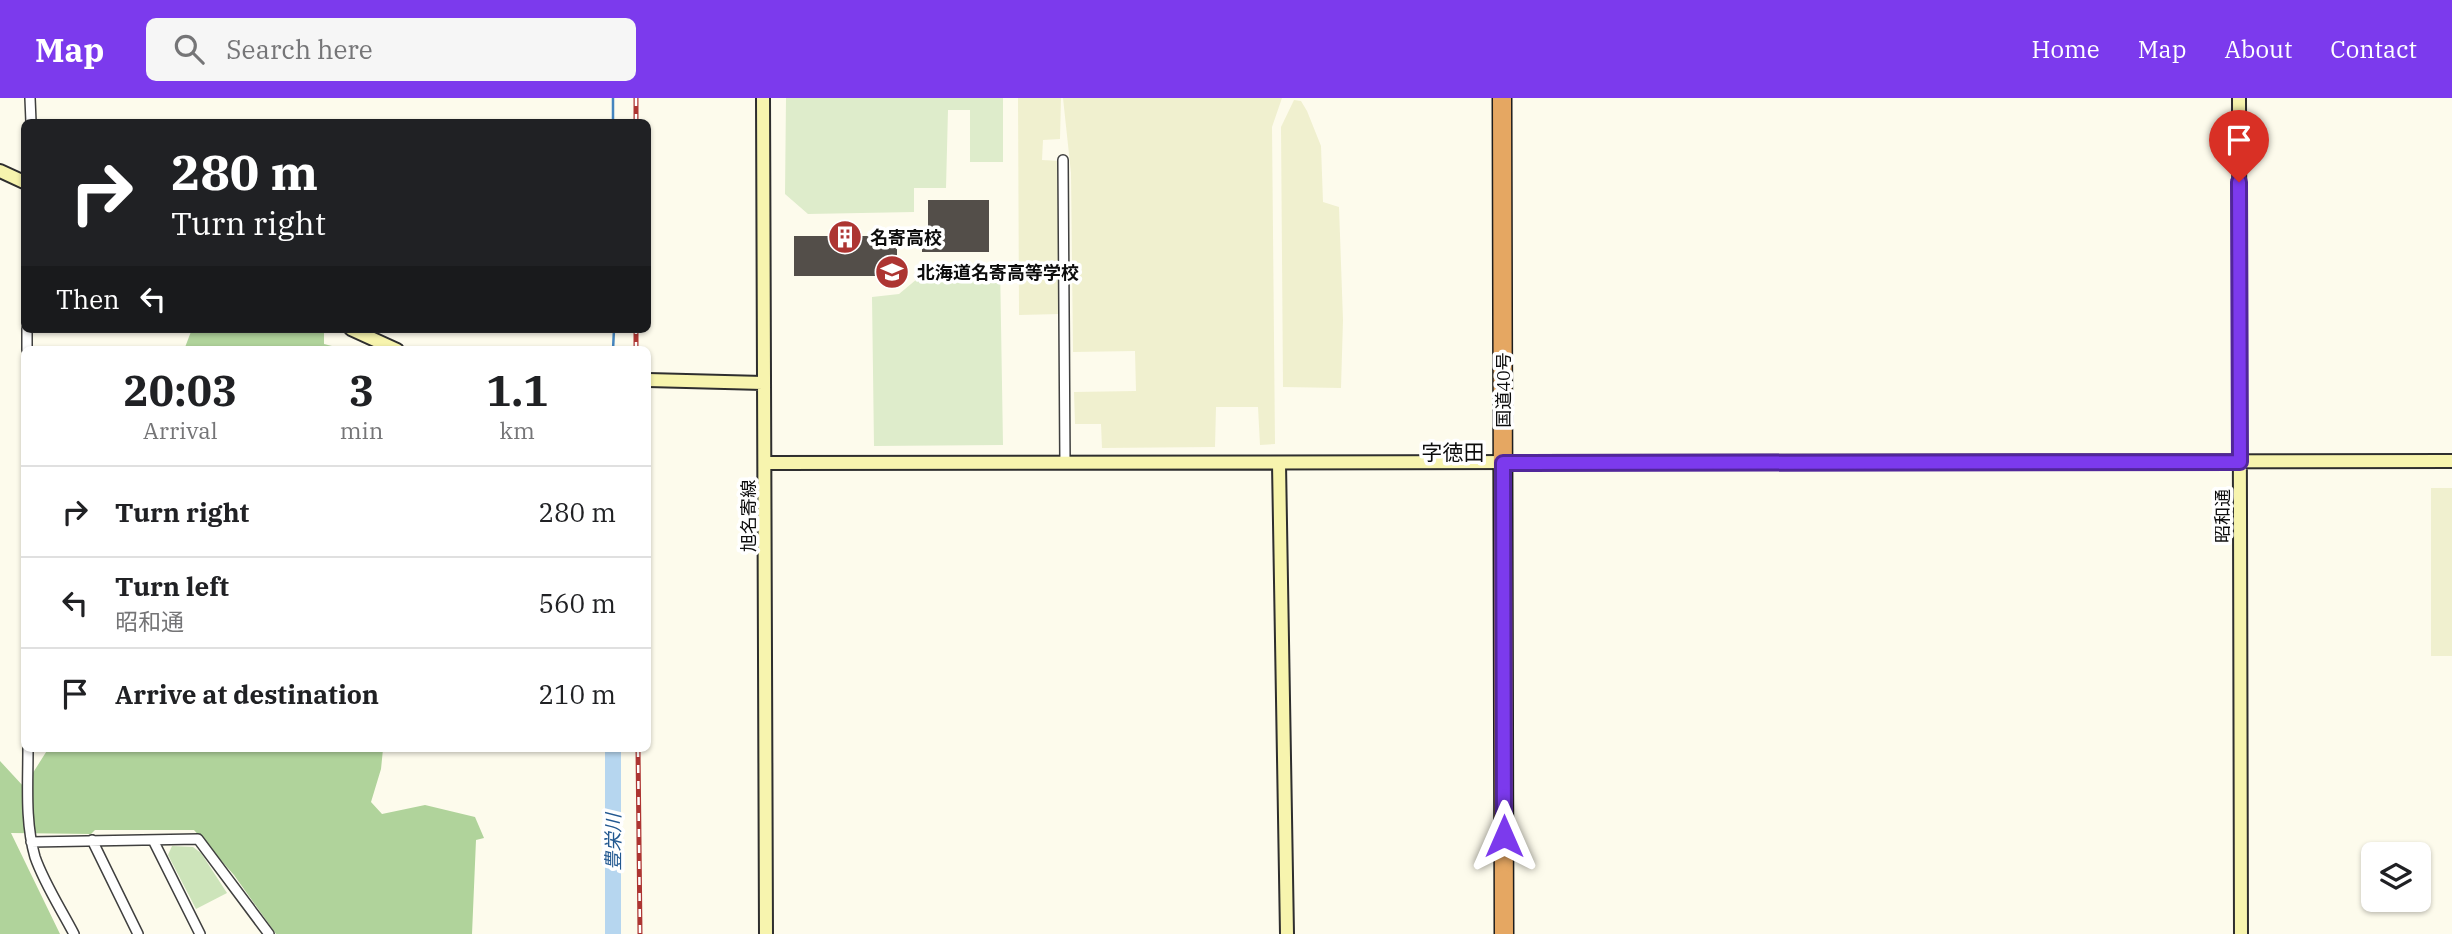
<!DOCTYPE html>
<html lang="en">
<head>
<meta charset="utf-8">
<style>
  :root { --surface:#fff; --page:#f6f6f6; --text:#202124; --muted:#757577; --line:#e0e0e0; --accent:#7c3aed }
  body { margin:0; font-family:"IBM Plex Serif","Noto Sans JP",serif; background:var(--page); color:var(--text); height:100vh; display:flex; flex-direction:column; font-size:26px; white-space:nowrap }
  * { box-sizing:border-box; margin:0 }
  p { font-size:23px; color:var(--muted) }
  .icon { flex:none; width:38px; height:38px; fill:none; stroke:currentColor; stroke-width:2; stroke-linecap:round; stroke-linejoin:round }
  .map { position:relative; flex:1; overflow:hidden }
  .details { position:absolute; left:21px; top:248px; width:630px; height:406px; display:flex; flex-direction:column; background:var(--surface); border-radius:10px; box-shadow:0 2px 5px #0004 }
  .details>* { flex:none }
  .guide { position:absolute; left:21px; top:21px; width:630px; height:214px; border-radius:10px; box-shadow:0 2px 5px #0004; background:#202124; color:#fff; overflow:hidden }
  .buttons { position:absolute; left:2361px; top:744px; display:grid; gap:14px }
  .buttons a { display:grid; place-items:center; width:70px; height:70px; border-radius:10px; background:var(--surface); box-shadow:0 2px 5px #0004; font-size:35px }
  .pin { position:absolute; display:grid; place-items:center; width:60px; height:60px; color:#fff; margin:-72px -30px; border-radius:50% 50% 50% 0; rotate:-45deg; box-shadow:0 0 7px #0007 }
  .pin .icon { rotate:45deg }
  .me { position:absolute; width:77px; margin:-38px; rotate:0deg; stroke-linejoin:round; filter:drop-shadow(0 0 5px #0008) }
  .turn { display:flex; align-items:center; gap:24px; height:147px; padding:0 35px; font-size:32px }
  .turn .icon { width:91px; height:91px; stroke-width:2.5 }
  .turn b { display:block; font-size:49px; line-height:60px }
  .then { display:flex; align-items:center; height:66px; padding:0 35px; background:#0003; gap:14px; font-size:26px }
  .eta { display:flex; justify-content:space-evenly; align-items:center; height:119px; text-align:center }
  .eta b { font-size:42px; font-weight:700; line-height:49px }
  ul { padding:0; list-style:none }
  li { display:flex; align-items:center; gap:21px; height:91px; padding:0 35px; border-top:2px solid var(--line) }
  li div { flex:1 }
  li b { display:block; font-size:26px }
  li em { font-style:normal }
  header { display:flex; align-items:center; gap:42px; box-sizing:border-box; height:98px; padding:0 35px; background:var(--accent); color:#fff }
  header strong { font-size:33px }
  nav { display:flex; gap:38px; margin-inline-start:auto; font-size:24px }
  .search { width:490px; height:63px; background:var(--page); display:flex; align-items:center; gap:18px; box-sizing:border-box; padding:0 24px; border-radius:10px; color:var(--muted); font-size:26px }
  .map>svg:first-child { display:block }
  .farmland { fill:#f0f0cf }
  .green { fill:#cde4ba }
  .forest { fill:#b0d39b }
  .pitch { fill:#deeccb }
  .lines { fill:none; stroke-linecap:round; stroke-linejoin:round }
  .stream { stroke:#4585bf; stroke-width:2.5 }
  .river { stroke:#b6d6ef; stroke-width:16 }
  .building { fill:#534e49 }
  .street-casing { stroke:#3f3f3f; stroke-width:12 }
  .secondary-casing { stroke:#2e2e2e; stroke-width:16 }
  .highway-casing { stroke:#1d1d1d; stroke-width:21 }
  .street { stroke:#fff; stroke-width:9 }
  .secondary { stroke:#f7f4ae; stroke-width:12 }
  .highway { stroke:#e5a762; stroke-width:18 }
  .rail-casing { stroke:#ad3532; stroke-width:5 }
  .rail { stroke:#fff; stroke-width:2.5; stroke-dasharray:8; stroke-linecap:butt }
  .route-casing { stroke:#51269a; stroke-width:18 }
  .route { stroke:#7c3aed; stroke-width:12 }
  .labels { text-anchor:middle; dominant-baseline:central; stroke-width:7; stroke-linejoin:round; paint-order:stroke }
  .poi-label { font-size:18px; font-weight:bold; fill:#0c0c0c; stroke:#fff; text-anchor:start }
  .street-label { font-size:18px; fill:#0c0c0c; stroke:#fff }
  .water-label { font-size:19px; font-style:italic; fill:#225890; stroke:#fff }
  .quarter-label { font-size:21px; fill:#0c0c0c; stroke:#fff }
</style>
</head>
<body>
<header>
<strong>Map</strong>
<div class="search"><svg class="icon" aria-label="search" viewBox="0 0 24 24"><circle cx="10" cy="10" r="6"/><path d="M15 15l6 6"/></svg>Search here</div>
<nav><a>Home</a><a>Map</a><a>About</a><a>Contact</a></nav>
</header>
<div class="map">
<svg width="2452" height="836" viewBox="0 0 2452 836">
  <rect width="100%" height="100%" fill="#fdfbec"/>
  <path class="farmland" d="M 1018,0 L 1061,0 L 1060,41 L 1043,42 L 1042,62 L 1060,63 L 1060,216 L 1019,217 Z
    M 1063,0 L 1282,0 L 1272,29 L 1275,346 L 1260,347 L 1258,309 L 1216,309 L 1215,349 L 1102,350 L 1101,326 L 1075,326 L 1074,294 L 1136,293 L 1135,253 L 1073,254 L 1071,75 Z
    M 1294,2 L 1301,3 L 1307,13 L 1321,48 L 1323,104 L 1339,109 L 1343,222 L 1341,290 L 1283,289 L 1281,29 Z
    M 2431,390 L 2452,390 L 2452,558 L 2431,558 Z"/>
  <path class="green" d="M 172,748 L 193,749 L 201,755 L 227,795 L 196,811 L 168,757 Z"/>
  <path class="forest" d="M 192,231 L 324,231 L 324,246 L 348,252 L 184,252 Z
    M 48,651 L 383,651 L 381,671 L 371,704 L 382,716 L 425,707 L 475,719 L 484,740 L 476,742 L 472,836 L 276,836 L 234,777 L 194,732 L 95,732 L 91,736 L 11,735 L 60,836 L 0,836 L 0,663 L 24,689 Z"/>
  <path class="pitch" d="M 786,0 L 1003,0 L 1003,64 L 970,64 L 970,12 L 948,12 L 946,90 L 914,90 L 914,114 L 808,116 L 785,96 Z
    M 1000,165 L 1003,347 L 874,348 L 872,199 L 899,196 L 935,166 Z"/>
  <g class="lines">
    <path class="stream" d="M 613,0 L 613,24
      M 613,252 L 614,231"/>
    <path class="river" d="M 613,651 L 613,836"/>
  </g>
  <path class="building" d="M 928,102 L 989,102 L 989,154 L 922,154 L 922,136 L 928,136 Z
    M 794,138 L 897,138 L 897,178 L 794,178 Z"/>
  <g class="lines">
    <g class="street-casing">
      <path id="street" d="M 30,0 L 31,24
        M 1063,62 L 1065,365
        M 27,231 L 27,252
        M 28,651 C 28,687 25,724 35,759 C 44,785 61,811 74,836
        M 92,742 L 138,836
        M 153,742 L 200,836
        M 31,744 L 198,741 L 269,836"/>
    </g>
    <g class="secondary-casing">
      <path id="secondary" d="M 763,0 L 766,836
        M 2239,0 L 2241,836
        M 0,73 L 24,84
        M 351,231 L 397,252
        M 648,282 L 763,285
        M 765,365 L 2452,363
        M 1279,366 L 1287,836"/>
    </g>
    <g class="highway-casing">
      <path id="highway" d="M 1502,0 L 1504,836"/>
    </g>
    <use href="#street" class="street"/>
    <use href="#secondary" class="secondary"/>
    <use href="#highway" class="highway"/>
    <g class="rail-casing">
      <path id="rail" d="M 636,0 L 636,24
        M 636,252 L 636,231
        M 638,651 L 640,836"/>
    </g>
    <use href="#rail" class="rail"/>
  </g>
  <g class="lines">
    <g class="route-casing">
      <path id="route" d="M 1504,738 L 1503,365 L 2240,364 L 2239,84"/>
    </g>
    <use href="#route" class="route"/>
  </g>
  <defs>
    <g id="building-disc" transform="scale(1.75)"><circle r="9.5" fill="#ad3532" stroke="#fff"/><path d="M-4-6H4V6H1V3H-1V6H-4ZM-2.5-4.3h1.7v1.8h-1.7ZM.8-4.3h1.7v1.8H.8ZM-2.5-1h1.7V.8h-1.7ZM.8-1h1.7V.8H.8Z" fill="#fff"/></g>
    <g id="school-disc" transform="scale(1.75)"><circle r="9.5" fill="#ad3532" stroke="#fff"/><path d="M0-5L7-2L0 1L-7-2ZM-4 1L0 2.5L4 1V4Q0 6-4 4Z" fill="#fff"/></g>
  </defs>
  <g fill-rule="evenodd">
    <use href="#building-disc" x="845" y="139"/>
    <use href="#school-disc" x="892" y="174"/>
  </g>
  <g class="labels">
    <g class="poi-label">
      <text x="870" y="139">名寄高校</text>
      <text x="917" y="174">北海道名寄高等学校</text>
    </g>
    <g class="street-label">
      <text transform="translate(1503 292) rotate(-90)">国道40号</text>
      <text transform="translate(748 418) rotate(-90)">旭名寄線</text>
      <text transform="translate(2222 418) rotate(-90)">昭和通</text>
    </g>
    <g class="water-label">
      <text transform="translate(613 744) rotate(-90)">豊栄川</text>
    </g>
    <g class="quarter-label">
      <text x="1453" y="354">字徳田</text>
    </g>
  </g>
</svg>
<div class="buttons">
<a><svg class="icon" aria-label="layers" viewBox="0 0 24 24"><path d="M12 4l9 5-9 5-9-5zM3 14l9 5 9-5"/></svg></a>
</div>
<div class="pin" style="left:2239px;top:84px;background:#d93025"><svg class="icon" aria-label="arrive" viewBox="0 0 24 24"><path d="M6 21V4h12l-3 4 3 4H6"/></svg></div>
<svg class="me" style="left:1504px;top:738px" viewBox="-20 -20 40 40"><path d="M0-17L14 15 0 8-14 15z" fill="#7c3aed" stroke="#fff" stroke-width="4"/></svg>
<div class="guide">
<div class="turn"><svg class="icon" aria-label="right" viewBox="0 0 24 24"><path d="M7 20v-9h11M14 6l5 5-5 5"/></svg><div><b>280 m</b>Turn right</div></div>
<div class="then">Then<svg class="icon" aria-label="left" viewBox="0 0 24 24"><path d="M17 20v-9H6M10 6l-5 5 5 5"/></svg></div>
</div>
<section class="details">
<div class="eta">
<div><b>20:03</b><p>Arrival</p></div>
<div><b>3</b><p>min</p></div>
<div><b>1.1</b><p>km</p></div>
</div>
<ul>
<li><svg class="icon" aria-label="right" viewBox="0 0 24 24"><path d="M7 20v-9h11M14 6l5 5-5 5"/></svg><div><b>Turn right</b></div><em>280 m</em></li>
<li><svg class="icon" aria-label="left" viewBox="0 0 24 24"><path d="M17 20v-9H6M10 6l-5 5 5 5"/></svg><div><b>Turn left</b><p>昭和通</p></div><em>560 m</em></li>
<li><svg class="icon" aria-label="arrive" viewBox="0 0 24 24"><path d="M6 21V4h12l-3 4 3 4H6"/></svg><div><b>Arrive at destination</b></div><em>210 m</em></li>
</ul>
</section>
</div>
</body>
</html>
